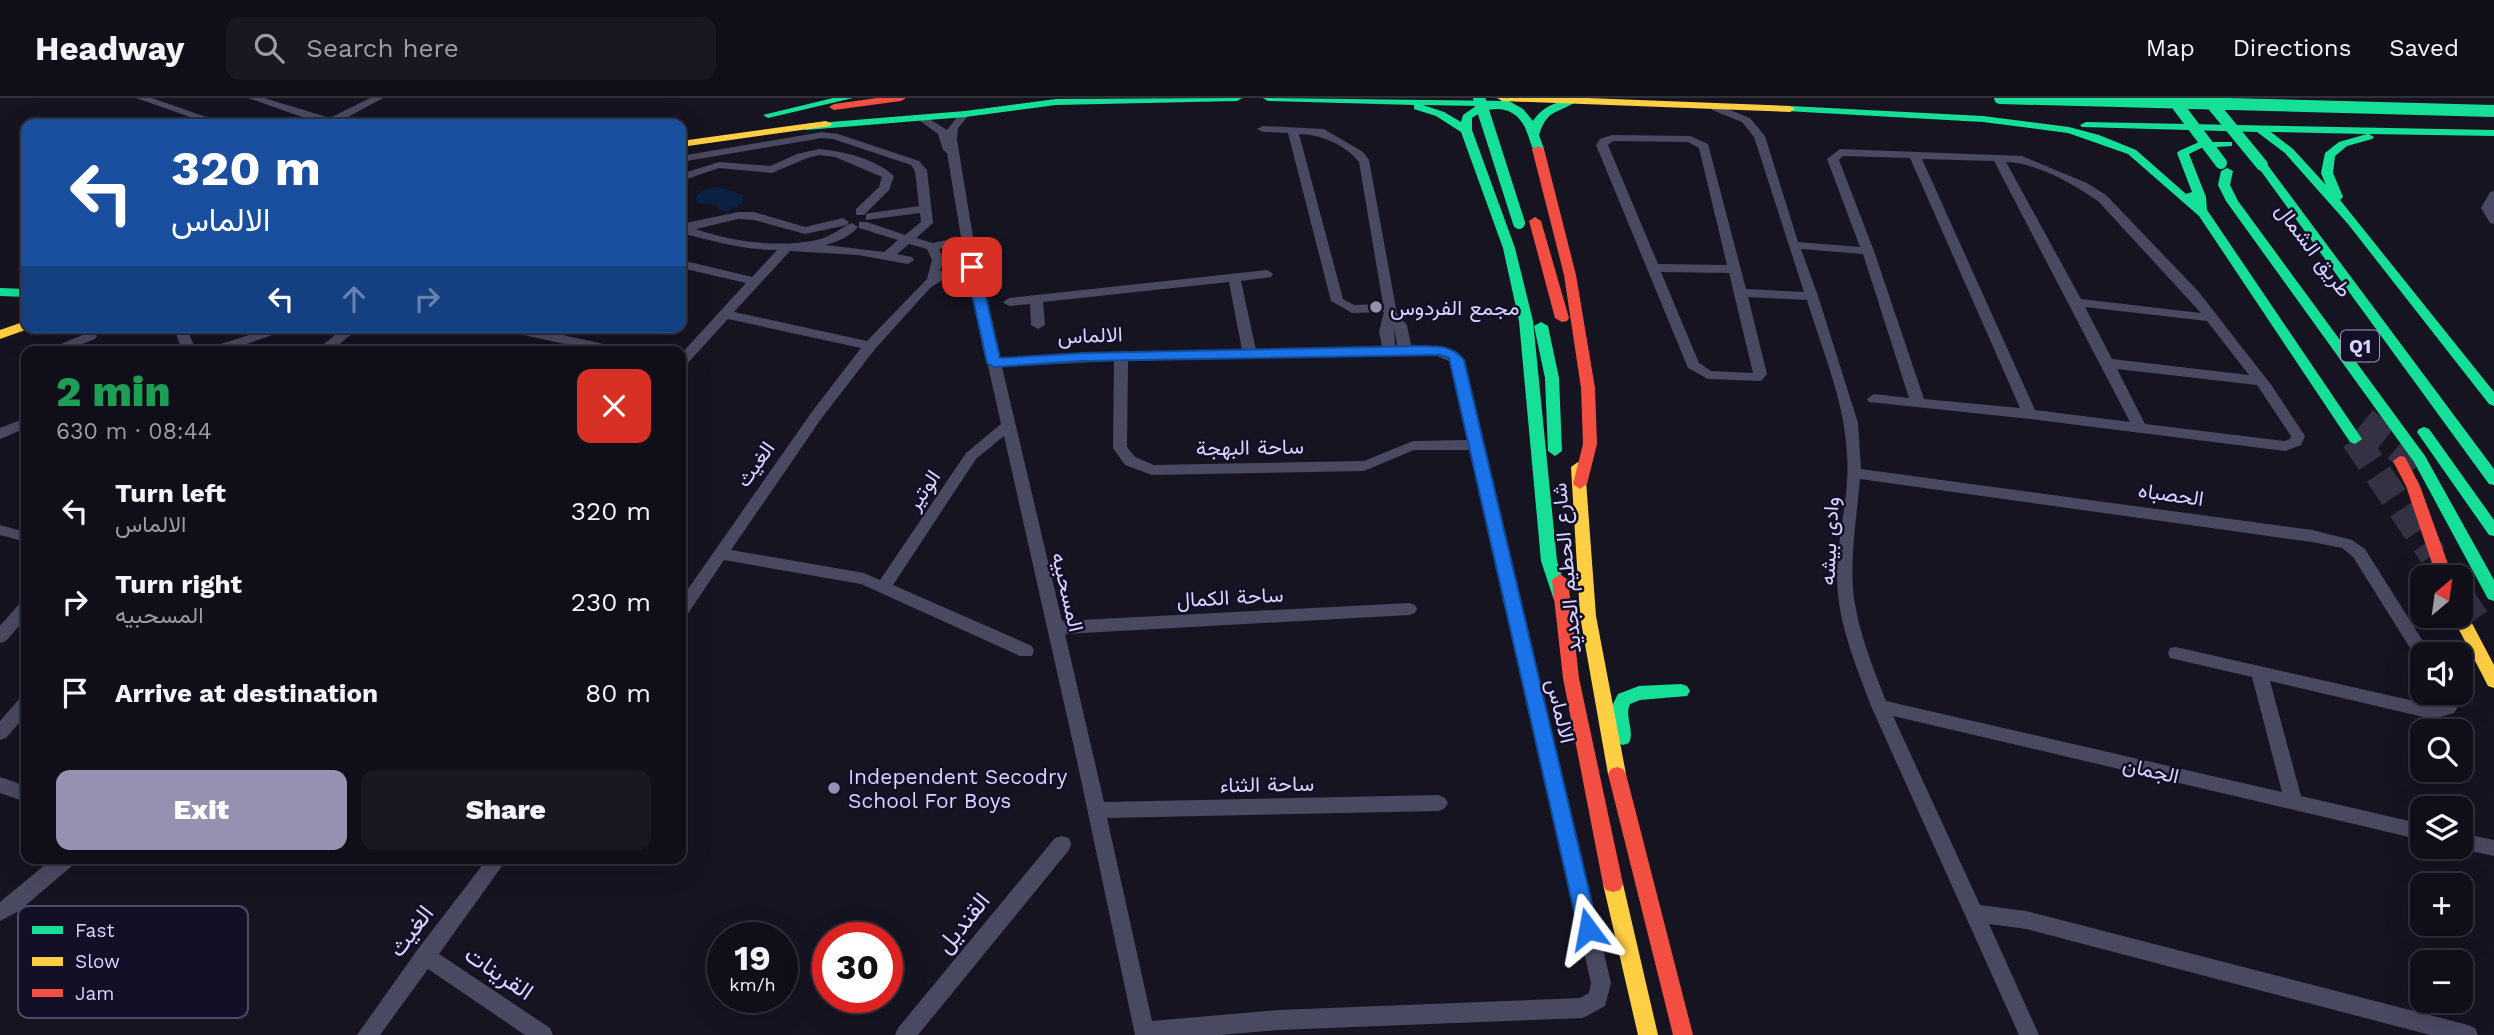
<!DOCTYPE html>
<html lang="en">
<head>
<meta charset="utf-8">
<style>
  :root { --surface:#100f19; --page:#191822; --text:#f1f3f6; --muted:#9c9ca2; --line:#302f38; --accent:#9591b1 }
  body { margin:0; font-family:"Work Sans",Vazirmatn,sans-serif; background:var(--page); color:var(--text); height:100vh; display:flex; flex-direction:column; font-size:26px; white-space:nowrap }
  * { box-sizing:border-box; margin:0 }
  p { font-size:23px; color:var(--muted) }
  .icon { flex:none; width:38px; height:38px; fill:none; stroke:currentColor; stroke-width:2; stroke-linecap:round; stroke-linejoin:round }
  .map { position:relative; flex:1; overflow:hidden }
  .side { position:absolute; left:21px; top:248px; width:665px; height:518px; display:flex; flex-direction:column; background:var(--surface); border-radius:14px; box-shadow:0 7px 28px #0002,0 0 0 2px var(--line) }
  .side>* { flex:none }
  .top-card { position:absolute; left:21px; top:21px; width:665px; height:214px; border-radius:14px; box-shadow:0 7px 28px #0002,0 0 0 2px var(--line); background:#1a4fa0; color:#fff; overflow:hidden }
  .needle { width:46px; rotate:29deg }
  .buttons { position:absolute; left:2410px; top:467px; display:grid; gap:14px }
  .buttons a { display:grid; place-items:center; width:63px; height:63px; border-radius:14px; background:var(--surface); box-shadow:0 7px 28px #0002,0 0 0 2px var(--line); font-size:35px }
  .speed { position:absolute; left:707px; top:824px; display:flex; gap:14px; font-size:35px; font-weight:700; text-align:center }
  .speed>* { display:grid; place-content:center; width:91px; height:91px; border-radius:50%; background:var(--surface); box-shadow:0 7px 28px #0002,0 0 0 2px var(--line); line-height:1 }
  .speed small { font-size:18px; font-weight:400 }
  .speed .limit { border:10px solid #d22; background:#fff; color:#111 }
  .pin { position:absolute; display:grid; place-items:center; width:60px; height:60px; color:#fff; margin:-30px; border-radius:14px; box-shadow:0 4px 10px #0006 }
  .me { position:absolute; width:77px; margin:-38px; rotate:347deg; stroke-linejoin:round; filter:drop-shadow(0 0 5px #0008) }
  .turn { display:flex; align-items:center; gap:24px; height:147px; padding:0 35px; font-size:32px }
  .turn .icon { width:91px; height:91px; stroke-width:2.5 }
  .turn b { display:block; font-size:49px; line-height:60px }
  .lanes { display:flex; align-items:center; height:66px; padding:0 35px; background:#0003; justify-content:center; gap:35px; direction:ltr }
  .lanes .off { opacity:.35 }
  .round { display:grid; place-items:center; flex:none; width:74px; height:74px; border-radius:14px; background:var(--page) }
  .summary { display:flex; align-items:center; justify-content:space-between; height:119px; padding:0 35px }
  h1 { font-size:42px; font-weight:800; line-height:52px; color:#1e9e55 }
  .button { display:flex; gap:14px; margin-top:auto; padding:14px 35px }
  .button a { flex:1; height:80px; border-radius:14px; background:var(--accent); color:#fff; font-size:28px; font-weight:800; line-height:80px; text-align:center }
  .button a+a { background:var(--page); color:var(--text) }
  ul { padding:0; list-style:none }
  li { display:flex; align-items:center; gap:21px; height:91px; padding:0 35px }
  li div { flex:1 }
  li b { display:block; font-size:26px }
  li em { font-style:normal }
  header { display:flex; align-items:center; gap:42px; box-sizing:border-box; height:98px; padding:0 35px; background:var(--surface); border-bottom:2px solid var(--line) }
  header strong { font-size:33px }
  nav { display:flex; gap:38px; margin-inline-start:auto; font-size:24px }
  .search { width:490px; height:63px; background:var(--page); display:flex; align-items:center; gap:18px; box-sizing:border-box; padding:0 24px; border-radius:14px; color:var(--muted); font-size:26px }
  .map>svg:first-child { display:block }
  .water { fill:#0d2144 }
  .lines { fill:none; stroke-linecap:round; stroke-linejoin:round }
  .highway-tunnel { stroke:#333142; stroke-width:28; stroke-dasharray:28 14; stroke-linecap:butt }
  .street { fill:#4a4962; fill-rule:evenodd }
  .fast { fill:#16e098; fill-rule:evenodd }
  .slow { fill:#ffcf43; fill-rule:evenodd }
  .jam { fill:#f24e42; fill-rule:evenodd }
  .fast-bridge { stroke:#16e098; stroke-width:12 }
  .route { fill:#1a73e8; stroke:#114b97; stroke-width:2 }
  .poi-dot { fill:#9591b1; stroke:#130f26; stroke-width:2.5 }
  .labels { text-anchor:middle; dominant-baseline:central; stroke-width:5; stroke-linejoin:round; paint-order:stroke }
  .shield { fill:#130f26; stroke:#9e99be; stroke-width:2 }
  .shield-label { font-size:19px; font-weight:bold; fill:#d9d4ff }
  .street-label { font-size:21px; fill:#d9d4ff; stroke:#130f26 }
  .poi-label { font-size:21px; fill:#d9d4ff; stroke:#130f26; text-anchor:start }
  .near-street-label { font-size:24px; fill:#d9d4ff; stroke:#130f26 }
  .key { fill:#130f26; stroke:#4e4a67; stroke-width:2 }
  .key-label { font-size:19px; fill:#d9d4ff }
</style>
</head>
<body>
<header>
<strong>Headway</strong>
<div class="search"><svg class="icon" aria-label="search" viewBox="0 0 24 24"><circle cx="10" cy="10" r="6"/><path d="M15 15l6 6"/></svg>Search here</div>
<nav><a>Map</a><a>Directions</a><a>Saved</a></nav>
</header>
<div class="map">
<svg width="2494" height="937" viewBox="0 0 2494 937">
  <rect width="100%" height="100%" fill="#161421"/>
  <path class="water" d="M 718,89 L 743,97 L 742,106 L 727,113 L 720,112 L 715,106 L 701,106 L 696,103 C 697,91 709,91 718,89 Z"/>
  <g class="lines">
    <path class="highway-tunnel" d="M 2364,323 L 2402,354 L 2422,379
      M 2355,341 L 2433,457
      M 2460,498 L 2477,523"/>
    <path class="street" d="M 136,0 L 152,0 L 226,26 L 210,26 Z
      M 248,0 L 264,0 L 330,20 L 370,0 L 383,0 L 335,26 L 322,26 Z
      M 1712,8 L 1720,8 L 1750,20 L 1765,38 L 1798,144 L 1860,149 L 1827,61 L 1840,51 L 2022,58 L 2087,85 L 2106,97 L 2198,193 L 2272,288 L 2305,338 L 2301,347 L 2285,353 L 2030,321 L 1869,304 L 1867,301 L 1874,296 L 1909,300 L 1863,156 L 1801,151 L 1818,198 L 1858,325 L 1861,371 L 2312,432 L 2352,442 L 2365,451 L 2431,556 L 2422,556 L 2422,562 L 2417,561 L 2353,459 L 2342,450 L 2312,444 L 1860,381 C 1857,419 1849,461 1854,500 C 1859,535 1873,570 1886,603 L 2282,694 L 2252,579 L 2170,560 L 2168,555 L 2170,550 L 2176,549 L 2432,607 L 2439,605 L 2437,595 L 2455,595 L 2457,610 L 2454,615 L 2432,621 L 2270,583 L 2301,698 L 2422,726 L 2422,742 L 1893,618 L 1980,807 L 2026,813 L 2468,927 L 2475,930 L 2478,937 L 2430,937 L 2026,831 L 1989,826 L 2039,937 L 2019,937 L 1871,608 C 1855,565 1836,521 1837,474 C 1838,435 1850,395 1847,357 C 1845,304 1822,252 1807,202 L 1748,199 L 1767,276 L 1761,283 L 1708,281 L 1688,270 L 1596,47 L 1600,41 L 1612,37 L 1690,38 L 1708,46 L 1746,191 L 1804,194 L 1754,39 L 1742,24 L 1712,12 ZM 1613,43 L 1688,44 L 1699,50 L 1727,167 L 1658,166 L 1608,47 ZM 1843,58 L 1910,60 L 2020,310 L 1924,301 L 1874,153 L 1839,62 ZM 1922,61 L 1994,63 L 2130,324 L 2035,312 ZM 2006,64 C 2037,65 2072,85 2098,103 L 2201,215 L 2081,201 ZM 1661,174 L 1729,175 L 1753,275 L 1711,273 L 1699,265 ZM 2085,209 L 2207,223 L 2249,277 L 2112,261 ZM 2117,271 L 2257,287 L 2291,338 L 2290,341 L 2284,343 L 2145,326 Z
      M 965,13 L 970,16 L 958,30 L 957,42 L 978,169 L 1000,260 L 1121,254 L 1242,252 L 1229,184 L 1043,204 L 1045,227 L 1038,231 L 1031,227 L 1030,206 L 1009,208 L 1003,204 L 1009,200 L 1267,172 L 1273,176 L 1271,179 L 1241,183 L 1256,252 L 1382,248 L 1379,233 L 1384,214 L 1352,215 L 1331,203 L 1288,35 L 1263,34 L 1257,31 L 1263,28 L 1324,31 L 1363,54 L 1369,62 L 1397,216 L 1407,227 L 1411,247 C 1429,248 1451,248 1464,262 L 1611,885 L 1605,908 L 1583,920 L 1278,932 L 1221,937 L 1135,937 L 1077,663 L 1004,338 L 976,361 L 893,487 L 1032,548 L 1034,553 L 1032,558 L 1020,558 L 861,486 L 724,462 L 687,517 L 681,519 L 681,501 L 811,315 L 861,250 L 728,221 L 686,267 L 681,268 L 681,256 L 746,185 L 681,170 L 681,162 L 752,179 L 777,152 C 744,152 713,143 681,135 L 681,126 L 738,114 L 754,114 L 805,129 L 843,120 L 849,124 L 847,127 L 805,136 L 754,122 L 738,121 L 696,131 C 732,144 780,150 817,142 C 831,139 840,130 852,125 L 858,129 C 849,139 839,143 826,147 L 884,154 L 898,142 L 859,130 L 859,124 L 867,124 L 905,137 L 921,124 L 920,115 L 866,122 L 866,116 L 870,115 L 919,108 L 915,73 L 911,67 L 833,41 L 822,40 L 681,64 L 681,58 L 822,34 L 838,36 L 919,63 L 927,72 L 933,125 L 916,140 L 933,145 L 961,139 L 947,55 L 943,52 L 938,36 L 916,20 L 925,18 L 947,32 L 961,14 ZM 1299,36 C 1320,36 1346,47 1359,64 L 1383,206 L 1354,207 L 1343,201 ZM 909,146 L 927,151 L 932,162 L 927,181 L 867,243 L 734,214 L 790,153 L 858,157 L 908,166 L 914,162 L 912,159 L 897,156 ZM 962,146 L 965,167 L 940,173 L 944,162 L 939,151 ZM 967,174 L 1001,326 L 966,355 L 880,482 L 864,475 L 731,452 L 821,321 L 875,251 L 930,190 L 947,179 ZM 1394,229 L 1397,247 L 1395,247 ZM 1384,256 L 1437,258 L 1451,264 L 1468,342 L 1413,343 L 1364,363 L 1154,367 L 1135,359 L 1127,349 L 1128,263 ZM 1114,263 L 1113,350 L 1125,367 L 1152,377 L 1364,373 L 1414,352 L 1470,352 L 1591,885 L 1589,895 L 1580,900 L 1278,912 L 1152,923 L 1107,720 L 1439,713 L 1445,710 L 1448,705 L 1445,700 L 1439,697 L 1104,704 L 1065,536 L 1409,517 L 1415,515 L 1417,511 L 1415,507 L 1409,505 L 1062,523 L 1002,269 Z
      M 819,51 C 843,53 876,61 894,78 L 889,92 L 864,117 L 856,117 L 856,111 L 879,89 L 882,79 L 835,59 L 819,57 L 805,61 L 772,75 L 719,70 L 681,83 L 681,76 L 719,64 L 770,68 L 797,56 Z
      M 2494,93 L 2494,126 L 2490,125 L 2481,110 L 2490,94 Z
      M 173,229 L 186,229 L 197,254 L 183,254 Z
      M 274,229 L 294,229 L 225,254 L 203,254 L 205,251 Z
      M 345,229 L 360,229 L 330,254 L 314,254 Z
      M 500,229 L 526,229 L 622,250 L 629,254 L 601,254 L 506,233 Z
      M 90,234 L 97,238 L 95,241 L 61,254 L 41,254 Z
      M 26,320 L 26,330 L 0,341 L 0,330 Z
      M 0,427 L 26,434 L 26,444 L 0,437 Z
      M 26,503 L 26,520 L 6,543 L 0,545 L 0,528 L 20,505 Z
      M 26,598 L 26,617 L 6,640 L 0,642 L 0,623 L 20,600 Z
      M 0,679 L 26,688 L 26,704 L 0,695 Z
      M 2460,735 L 2494,742 L 2494,758 L 2454,749 L 2460,749 Z
      M 1062,738 L 1069,740 L 1071,746 L 1069,752 L 918,937 L 895,937 L 898,930 L 1055,740 Z
      M 52,761 L 75,761 L 73,767 L 19,813 L 0,823 L 0,804 Z
      M 487,761 L 507,761 L 439,856 L 550,930 L 553,937 L 525,937 L 428,871 L 380,937 L 357,937 L 418,851 Z"/>
    <path class="fast" d="M 833,0 L 853,0 L 768,20 L 763,17 Z
      M 1242,0 L 1237,3 L 1056,7 L 965,19 L 806,32 L 800,29 L 806,26 L 965,13 L 1056,1 Z
      M 1263,0 L 1509,3 L 1523,11 L 1533,23 C 1542,9 1554,5 1570,1 L 1575,4 C 1556,17 1548,10 1539,37 L 1544,51 L 1542,53 L 1534,53 C 1530,45 1528,34 1523,26 C 1512,7 1489,7 1472,20 L 1472,32 L 1515,150 L 1533,223 L 1557,463 L 1568,498 L 1566,502 L 1554,502 L 1541,463 L 1519,223 L 1503,150 L 1461,34 L 1436,18 L 1414,11 L 1414,7 L 1268,3 ZM 1423,7 L 1476,8 L 1463,17 L 1461,24 L 1444,14 Z
      M 1790,8 L 1983,18 L 2069,29 L 2099,37 L 2136,52 L 2186,96 L 2192,94 L 2177,55 L 2179,53 L 2199,44 L 2232,44 L 2232,48 L 2201,50 L 2189,56 L 2206,99 L 2207,112 L 2362,341 L 2355,346 L 2350,344 L 2199,118 L 2128,56 L 2068,35 L 1983,24 L 1786,13 L 1785,11 Z
      M 2086,24 L 2494,32 L 2494,38 L 2369,36 L 2374,39 L 2372,41 L 2347,48 L 2335,58 L 2333,75 L 2343,99 L 2340,102 L 2494,294 L 2494,308 L 2489,306 L 2348,126 L 2285,55 L 2257,34 L 2082,29 L 2080,27 ZM 2271,34 L 2367,36 L 2339,44 L 2325,55 L 2321,75 L 2326,87 L 2293,51 Z
      M 2262,64 L 2266,65 L 2494,371 L 2494,387 L 2489,386 L 2258,69 L 2256,67 Z
      M 2227,70 L 2233,73 L 2230,87 L 2238,103 L 2425,358 L 2494,482 L 2494,503 L 2488,501 L 2414,364 L 2226,103 L 2218,87 L 2221,73 Z
      M 0,190 L 26,191 L 26,199 L 0,198 Z
      M 1541,224 L 1548,228 L 1559,280 L 1562,353 L 1555,358 L 1548,353 L 1545,280 L 1534,228 Z
      M 2424,329 L 2429,331 L 2494,422 L 2494,438 L 2489,437 L 2419,337 L 2417,334 L 2419,331 Z
      M 1681,586 L 1687,588 L 1690,593 L 1687,598 L 1640,602 L 1630,606 C 1624,619 1635,632 1629,645 L 1623,647 L 1617,645 L 1609,614 L 1618,596 L 1639,588 Z"/>
    <path class="slow" d="M 1497,0 L 1587,0 L 1790,8 L 1795,11 L 1790,14 L 1502,3 Z
      M 826,23 L 832,26 L 830,28 L 681,49 L 681,43 Z
      M 26,223 L 26,229 L 31,230 L 0,241 L 0,232 Z
      M 1578,364 L 1585,369 L 1596,518 L 1626,676 L 1623,681 L 1617,683 L 1611,681 L 1608,676 L 1580,518 L 1571,369 Z
      M 2460,512 L 2466,514 L 2494,567 L 2494,590 L 2488,588 L 2452,518 L 2460,518 Z
      M 1613,778 L 1620,780 L 1623,786 L 1658,937 L 1638,937 L 1603,786 L 1606,780 Z"/>
    <path class="jam" d="M 877,0 L 906,0 L 901,3 L 834,12 L 829,9 L 834,6 Z
      M 1538,48 L 1544,51 L 1576,177 L 1595,290 L 1597,346 L 1587,386 L 1580,391 L 1573,386 L 1583,346 L 1581,290 L 1564,177 L 1532,51 Z
      M 1535,119 L 1541,123 L 1569,220 L 1567,223 L 1562,224 L 1555,220 L 1529,123 Z
      M 2400,358 L 2405,359 L 2420,388 L 2453,480 L 2437,480 L 2406,388 L 2393,363 Z
      M 1560,476 L 1568,482 L 1579,580 L 1623,786 L 1620,792 L 1613,794 L 1606,792 L 1603,786 L 1563,580 L 1552,482 Z
      M 1617,669 L 1623,671 L 1626,676 L 1693,937 L 1673,937 L 1608,676 L 1611,671 Z"/>
    <path class="fast-bridge" d="M 1479,0 L 1519,125
      M 2000,0 L 2494,13
      M 2172,0 L 2221,65
      M 2207,0 L 2262,67"/>
  </g>
  <path class="route" d="M 972,165 L 979,169 L 1000,260 L 1083,255 L 1420,248 C 1436,248 1453,247 1464,262 L 1598,831 L 1595,837 L 1588,840 L 1581,837 L 1578,831 L 1449,260 L 1440,257 L 1083,263 L 994,269 L 987,265 L 966,169 Z"/>
  <g class="poi-dot">
    <circle cx="1376" cy="209" r="7"/>
    <circle cx="834" cy="690" r="7"/>
  </g>
  <g class="labels">
    <rect class="shield" x="2341" y="232.5" width="38" height="31" rx="5"/>
    <g class="shield-label">
      <text x="2360" y="248">Q1</text>
    </g>
    <g class="street-label">
      <text transform="translate(2314 152) rotate(53)">طريق الشمال</text>
      <text transform="translate(1090 237) rotate(-2)">الالماس</text>
      <text transform="translate(1250 349) rotate(-1)">ساحة البهجة</text>
      <text transform="translate(755 366) rotate(-55)">الغيث</text>
      <text transform="translate(923 392) rotate(-56)">الوتير</text>
      <text transform="translate(2171 396) rotate(8)">الحصباه</text>
      <text transform="translate(1829 443) rotate(-87)">وادى بيشه</text>
      <text transform="translate(1566 470) rotate(-95)">شارع الحطيم الجديد</text>
      <text transform="translate(1068 494) rotate(77)">المسحبيه</text>
      <text transform="translate(1230 499) rotate(-3)">ساحة الكمال</text>
      <text transform="translate(1561 613) rotate(77)">الالماس</text>
      <text transform="translate(2151 672) rotate(13)">الجمان</text>
      <text transform="translate(1267 686) rotate(-1)">ساحة الثناء</text>
    </g>
    <g class="poi-label">
      <text x="1390" y="209">مجمع الفردوس</text>
      <text x="848" y="678">Independent Secodry<tspan x="848" dy="24">School For Boys</tspan></text>
    </g>
    <g class="near-street-label">
      <text transform="translate(963 825) rotate(-51)">القنديل</text>
      <text transform="translate(411 833) rotate(-53)">الغيث</text>
      <text transform="translate(499 875) rotate(34)">القرينات</text>
    </g>
  </g>
  <rect x="18" y="808" width="230" height="112" rx="10" class="key"/>
  <rect x="32" y="828" width="31" height="8" fill="#16e098"/>
  <rect x="32" y="859" width="31" height="9" fill="#ffcf43"/>
  <rect x="32" y="891" width="31" height="8" fill="#f24e42"/>
  <g class="key-label">
    <text x="75" y="839">Fast</text>
    <text x="75" y="870">Slow</text>
    <text x="75" y="902">Jam</text>
  </g>
</svg>
<div class="buttons">
<a><svg class="needle" viewBox="-14 -14 28 28"><path d="M0-13l5 13h-10z" fill="#e53935"/><path d="M0 13l5-13h-10z" fill="#9c9ca2"/></svg></a>
<a><svg class="icon" aria-label="sound" viewBox="0 0 24 24"><path d="M4 9h4l5-4v14l-5-4H4zM17 9q2 3 0 6"/></svg></a>
<a><svg class="icon" aria-label="search" viewBox="0 0 24 24"><circle cx="10" cy="10" r="6"/><path d="M15 15l6 6"/></svg></a>
<a><svg class="icon" aria-label="layers" viewBox="0 0 24 24"><path d="M12 4l9 5-9 5-9-5zM3 14l9 5 9-5"/></svg></a>
<a>+</a>
<a>−</a>
</div>
<div class="speed"><div>19<small>km/h</small></div><div class="limit">30</div></div>
<div class="pin" style="left:972px;top:169px;background:#d93025"><svg class="icon" aria-label="arrive" viewBox="0 0 24 24"><path d="M6 21V4h12l-3 4 3 4H6"/></svg></div>
<svg class="me" style="left:1588px;top:831px" viewBox="-20 -20 40 40"><path d="M0-17L14 15 0 8-14 15z" fill="#1a73e8" stroke="#fff" stroke-width="4"/></svg>
<div class="top-card">
<div class="turn"><svg class="icon" aria-label="left" viewBox="0 0 24 24"><path d="M17 20v-9H6M10 6l-5 5 5 5"/></svg><div><b>320 m</b>الالماس</div></div>
<div class="lanes"><svg class="icon" aria-label="left" viewBox="0 0 24 24"><path d="M17 20v-9H6M10 6l-5 5 5 5"/></svg><svg class="icon off" aria-label="ahead" viewBox="0 0 24 24"><path d="M12 20V5M6 11l6-6 6 6"/></svg><svg class="icon off" aria-label="right" viewBox="0 0 24 24"><path d="M7 20v-9h11M14 6l5 5-5 5"/></svg></div>
</div>
<section class="side">
<div class="summary"><div><h1>2 min</h1><p>630 m · 08:44</p></div><a class="round" style="background:#d93025;color:#fff"><svg class="icon" aria-label="close" viewBox="0 0 24 24"><path d="M6 6l12 12M18 6L6 18"/></svg></a></div>
<ul>
<li><svg class="icon" aria-label="left" viewBox="0 0 24 24"><path d="M17 20v-9H6M10 6l-5 5 5 5"/></svg><div><b>Turn left</b><p>الالماس</p></div><em>320 m</em></li>
<li><svg class="icon" aria-label="right" viewBox="0 0 24 24"><path d="M7 20v-9h11M14 6l5 5-5 5"/></svg><div><b>Turn right</b><p>المسحبيه</p></div><em>230 m</em></li>
<li><svg class="icon" aria-label="arrive" viewBox="0 0 24 24"><path d="M6 21V4h12l-3 4 3 4H6"/></svg><div><b>Arrive at destination</b></div><em>80 m</em></li>
</ul>
<div class="button"><a>Exit</a><a>Share</a></div>
</section>
</div>
</body>
</html>
